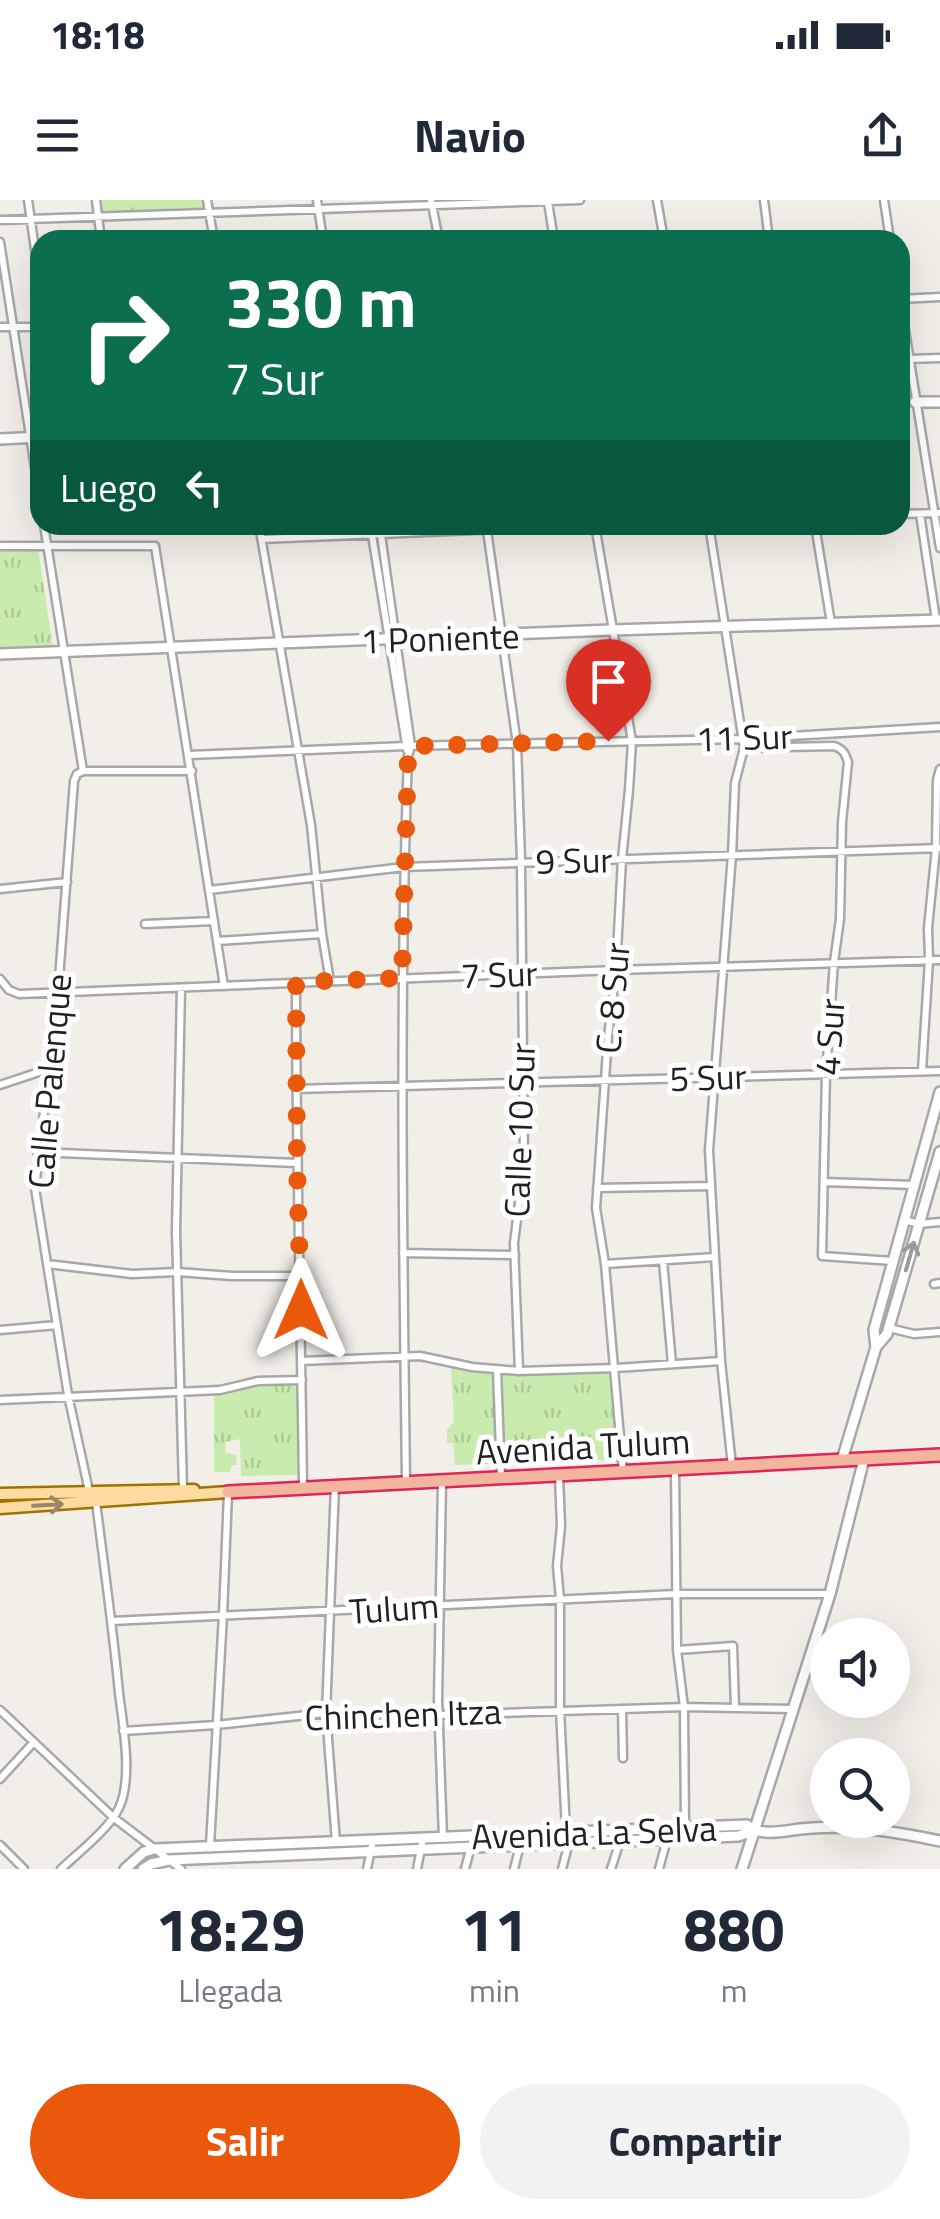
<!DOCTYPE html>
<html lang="es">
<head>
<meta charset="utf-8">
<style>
  :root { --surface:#fff; --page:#f2f2f3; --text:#1f2937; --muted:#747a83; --accent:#ea580c }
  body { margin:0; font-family:"Titillium Web",sans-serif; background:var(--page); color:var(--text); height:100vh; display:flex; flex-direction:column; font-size:38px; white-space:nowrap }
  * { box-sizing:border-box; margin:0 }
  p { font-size:32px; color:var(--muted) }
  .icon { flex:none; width:55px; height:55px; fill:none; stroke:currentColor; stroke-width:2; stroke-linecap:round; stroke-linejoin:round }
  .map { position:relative; height:1669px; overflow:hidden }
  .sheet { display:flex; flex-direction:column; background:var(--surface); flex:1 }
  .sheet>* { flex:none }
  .banner { position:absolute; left:30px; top:30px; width:880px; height:305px; border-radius:30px; box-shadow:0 10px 40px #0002; background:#0b6e4f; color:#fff; overflow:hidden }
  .controls { position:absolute; left:810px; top:1418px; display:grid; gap:20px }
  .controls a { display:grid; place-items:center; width:100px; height:100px; border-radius:50%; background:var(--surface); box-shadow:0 10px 40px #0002; font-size:50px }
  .pin { position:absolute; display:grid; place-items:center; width:85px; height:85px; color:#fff; margin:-102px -42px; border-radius:50% 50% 50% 0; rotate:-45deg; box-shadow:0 0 10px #0007 }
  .pin .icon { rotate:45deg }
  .me { position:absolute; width:110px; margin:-55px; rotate:0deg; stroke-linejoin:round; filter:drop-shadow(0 0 8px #0008) }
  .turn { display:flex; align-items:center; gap:35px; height:210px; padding:0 30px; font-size:45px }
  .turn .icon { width:130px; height:130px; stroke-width:2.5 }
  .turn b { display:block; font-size:70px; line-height:85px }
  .then { display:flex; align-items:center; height:95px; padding:0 30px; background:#0003; gap:20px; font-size:38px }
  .eta { display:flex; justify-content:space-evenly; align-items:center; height:170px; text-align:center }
  .eta b { font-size:60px; font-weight:700; line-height:70px }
  .cta { display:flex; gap:20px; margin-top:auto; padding:20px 30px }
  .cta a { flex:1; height:115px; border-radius:60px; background:var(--accent); color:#fff; font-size:40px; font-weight:700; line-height:115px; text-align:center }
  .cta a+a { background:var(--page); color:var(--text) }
  .status { display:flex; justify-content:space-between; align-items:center; height:70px; padding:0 50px; background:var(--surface); direction:ltr }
  .status svg { height:28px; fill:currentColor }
  header { display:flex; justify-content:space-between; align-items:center; height:130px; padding:0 30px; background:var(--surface); font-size:45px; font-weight:700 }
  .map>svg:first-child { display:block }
  .grass { fill:url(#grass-tufts) }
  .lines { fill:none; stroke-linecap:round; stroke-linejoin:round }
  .minor-casing { stroke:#a8a8a8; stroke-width:11 }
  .tertiary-casing { stroke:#a8a8a8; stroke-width:14 }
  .primary-casing { stroke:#9f7300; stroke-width:15 }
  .trunk-casing { stroke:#e0255a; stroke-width:16 }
  .minor { stroke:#fff; stroke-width:6 }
  .tertiary { stroke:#fff; stroke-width:9 }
  .primary { stroke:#fedba1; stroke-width:10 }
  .trunk { stroke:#f4b59e; stroke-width:11 }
  .oneway { stroke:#9b9b9b }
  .oneway2 { stroke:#9b8767 }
  .route { stroke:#ea580c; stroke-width:18; stroke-dasharray:0 32.4 }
  .labels { text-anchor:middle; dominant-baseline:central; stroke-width:10; stroke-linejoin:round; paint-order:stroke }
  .street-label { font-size:35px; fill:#212121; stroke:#fff }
</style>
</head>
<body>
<div class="status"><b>18:18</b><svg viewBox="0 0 49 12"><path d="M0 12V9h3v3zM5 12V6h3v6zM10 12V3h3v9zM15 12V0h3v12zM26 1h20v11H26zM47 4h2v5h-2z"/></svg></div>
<header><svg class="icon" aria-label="menu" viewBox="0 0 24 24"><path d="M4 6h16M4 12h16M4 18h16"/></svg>Navio<svg class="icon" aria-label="share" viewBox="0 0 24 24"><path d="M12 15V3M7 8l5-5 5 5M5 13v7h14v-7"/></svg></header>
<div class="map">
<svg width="940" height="1669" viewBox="0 0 940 1669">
  <defs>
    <pattern id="grass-tufts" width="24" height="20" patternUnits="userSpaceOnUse" patternTransform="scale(2.5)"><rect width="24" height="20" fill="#c9ecae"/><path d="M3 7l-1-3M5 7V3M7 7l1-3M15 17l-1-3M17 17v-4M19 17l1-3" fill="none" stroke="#acca95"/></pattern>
  </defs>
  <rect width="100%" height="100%" fill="#f2efe8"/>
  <path class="grass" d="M 98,0 L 205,0 L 207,12 L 100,13 Z
    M 38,348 L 53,448 L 0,451 L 0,350 Z
    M 451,1168 L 467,1172 L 612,1173 L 617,1260 L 455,1265 L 453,1243 L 447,1243 L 447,1230 L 454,1222 Z
    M 265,1185 L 293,1186 L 297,1188 L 298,1275 L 241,1276 L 240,1239 L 226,1242 L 225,1252 L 236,1255 L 237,1265 L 232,1265 L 230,1272 L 214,1272 L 214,1194 L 227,1194 Z"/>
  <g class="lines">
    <g class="minor-casing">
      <path id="minor" d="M 28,0 L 40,85
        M 96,0 L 101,40
        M 207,0 L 214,40
        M 317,0 L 323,40
        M 431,0 L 439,40
        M 657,0 L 664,40
        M 764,0 L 769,40
        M 884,0 L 890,40
        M 548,2 L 554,40
        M 0,20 L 580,0
        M 0,42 L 40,300
        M 900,99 L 940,348
        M 900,99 L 940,97
        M 0,127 L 40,127
        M 908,159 L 940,158
        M 900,314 L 940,313
        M 920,314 L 936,420
        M 44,325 L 83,571
        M 259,325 L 311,625 L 322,734 L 330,781
        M 595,325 L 632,541 L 629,590 L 622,659 L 616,770 L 608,837 L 596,1008 L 605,1064 L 623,1272
        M 709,325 L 744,548 L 735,583 L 732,655 L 709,950 L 721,1161 L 732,1266
        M 815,325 L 831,423
        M 372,327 L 381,335 L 411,546 L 408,556 C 399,798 403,1040 406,1282
        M 487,330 L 517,544 L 521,661 L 524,963 L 514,1043 L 519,1171
        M 372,335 L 407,550
        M 262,339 L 595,325
        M 0,346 L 155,346 L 224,786
        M 744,548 L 834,546 C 843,549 845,553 848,562 L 842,622 L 840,719 L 834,762 L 826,873 L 822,1056 L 893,1061
        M 189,555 L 406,546 L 742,539 L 940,527
        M 0,689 L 67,682
        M 209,690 L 404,667 L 940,648
        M 145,724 L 214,721
        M 217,741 L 322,734
        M 0,779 L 9,790 L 19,794 L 616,770 L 940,760
        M 296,782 C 296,951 301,1119 303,1287
        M 181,788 L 176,1031 L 183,1289
        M 922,870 L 929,760 L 928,728 L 936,648 L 937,580 L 940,569
        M 0,885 L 48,869
        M 296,889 L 940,871
        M 37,952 L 297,963
        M 824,982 L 914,985
        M 597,988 L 711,986
        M 905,1020 L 919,1024 L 940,1022
        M 403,1053 L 515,1055
        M 663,1061 L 672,1164
        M 47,1064 L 132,1074 L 177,1072 L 232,1076 L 301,1076
        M 605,1064 L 715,1057
        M 934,1084 L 940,1083
        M 889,1128 L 914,1134 L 940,1132
        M 0,1130 L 57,1125
        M 301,1161 L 420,1156 L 472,1167 L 519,1171 L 616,1168 L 721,1161
        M 497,1170 L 501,1277
        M 0,1200 L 220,1190 L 258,1181 L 302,1180
        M 675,1270 L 677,1450 L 684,1507 L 685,1627
        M 559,1276 L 561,1326 L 557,1366 L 560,1399 L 560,1510 L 567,1650 L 562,1669
        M 442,1281 L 438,1500 L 443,1638
        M 335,1286 L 326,1513 L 336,1642
        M 112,1421 L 676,1394 L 830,1394
        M 677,1450 L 733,1446 L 735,1507
        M 622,1509 L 623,1558
        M 0,1510 L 114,1618 L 181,1669
        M 123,1531 L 216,1525 L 326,1513 L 438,1515 L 684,1507 L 794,1509
        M 0,1579 L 34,1542
        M 0,1645 L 24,1669
        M 210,1646 L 223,1415 L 228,1293
        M 61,1669 C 79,1652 109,1629 119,1608 C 133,1579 123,1525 119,1493 C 113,1429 104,1366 96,1302 L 89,1291 L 68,1195 L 35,988 L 58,792 L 74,581 L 77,574 L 83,571 L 192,571
        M 367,1669 L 373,1640
        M 417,1669 L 423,1638
        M 465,1669 L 471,1646
        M 514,1669 L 518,1653 L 519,1635
        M 611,1669 L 620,1641 L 620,1631
        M 659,1669 L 667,1639 L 667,1629"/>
    </g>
    <g class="tertiary-casing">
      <path id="tertiary" d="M 915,202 L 940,202
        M 0,239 L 40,237
        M 0,454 L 612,430 L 940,420
        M 876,1147 L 874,1130 L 940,892
        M 842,1260 L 876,1147 L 887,1134 L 940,952
        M 125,1669 L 144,1652 L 154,1649 L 747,1625 C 760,1637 784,1631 800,1629 C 848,1624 893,1631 940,1641
        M 143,1669 L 151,1664 L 169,1660 L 738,1636 L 754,1631
        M 742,1669 L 830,1394 L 864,1259"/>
    </g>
    <g class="primary-casing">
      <path id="primary" d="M 0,1294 L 194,1290
        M 0,1308 L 228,1292"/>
    </g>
    <g class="trunk-casing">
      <path id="trunk" d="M 228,1292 L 940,1255"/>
    </g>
    <use href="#minor" class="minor"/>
    <use href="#tertiary" class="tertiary"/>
    <use href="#primary" class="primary"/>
    <use href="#trunk" class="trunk"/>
  </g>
  <defs><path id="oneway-shaft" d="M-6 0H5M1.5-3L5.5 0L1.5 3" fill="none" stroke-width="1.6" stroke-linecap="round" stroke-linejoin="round" transform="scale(2.5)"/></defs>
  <use class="oneway" href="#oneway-shaft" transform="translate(910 1056) rotate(-74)"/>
  <use class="oneway2" href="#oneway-shaft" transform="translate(48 1305) rotate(-3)"/>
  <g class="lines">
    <path class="route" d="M 301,1110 L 297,964 L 296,782 L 402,778 L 408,556 L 411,546 L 608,541"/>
  </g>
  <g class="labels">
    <g class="street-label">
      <text transform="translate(440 438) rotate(-2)">1 Poniente</text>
      <text transform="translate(744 537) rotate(-2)">11 Sur</text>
      <text transform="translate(574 660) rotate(-1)">9 Sur</text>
      <text transform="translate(499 774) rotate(-2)">7 Sur</text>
      <text transform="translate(612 798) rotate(-85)">C. 8 Sur</text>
      <text transform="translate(829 837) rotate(-86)">4 Sur</text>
      <text transform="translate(708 877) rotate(-2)">5 Sur</text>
      <text transform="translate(49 881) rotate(-85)">Calle Palenque</text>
      <text transform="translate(519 930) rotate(-88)">Calle 10 Sur</text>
      <text transform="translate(583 1246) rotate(-3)">Avenida Tulum</text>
      <text transform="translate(394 1408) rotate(-4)">Tulum</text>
      <text transform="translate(403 1514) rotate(-2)">Chinchen Itza</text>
      <text transform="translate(594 1632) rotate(-2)">Avenida La Selva</text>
    </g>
  </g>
</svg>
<div class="controls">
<a><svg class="icon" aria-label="sound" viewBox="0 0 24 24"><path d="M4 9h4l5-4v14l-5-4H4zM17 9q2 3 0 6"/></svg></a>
<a><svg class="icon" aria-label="search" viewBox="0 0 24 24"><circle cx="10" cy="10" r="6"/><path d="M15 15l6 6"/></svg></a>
</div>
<div class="pin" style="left:608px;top:541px;background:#d93025"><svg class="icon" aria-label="arrive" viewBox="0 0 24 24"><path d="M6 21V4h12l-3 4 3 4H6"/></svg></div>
<svg class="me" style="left:301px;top:1110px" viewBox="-20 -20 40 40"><path d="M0-17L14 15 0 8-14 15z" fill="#ea580c" stroke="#fff" stroke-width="4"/></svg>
<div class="banner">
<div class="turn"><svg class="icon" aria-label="right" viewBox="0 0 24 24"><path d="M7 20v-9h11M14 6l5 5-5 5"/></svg><div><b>330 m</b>7 Sur</div></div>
<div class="then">Luego<svg class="icon" aria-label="left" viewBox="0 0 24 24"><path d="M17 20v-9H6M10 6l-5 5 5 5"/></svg></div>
</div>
</div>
<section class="sheet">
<div class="eta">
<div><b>18:29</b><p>Llegada</p></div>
<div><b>11</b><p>min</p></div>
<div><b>880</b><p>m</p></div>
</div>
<div class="cta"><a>Salir</a><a>Compartir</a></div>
</section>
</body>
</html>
